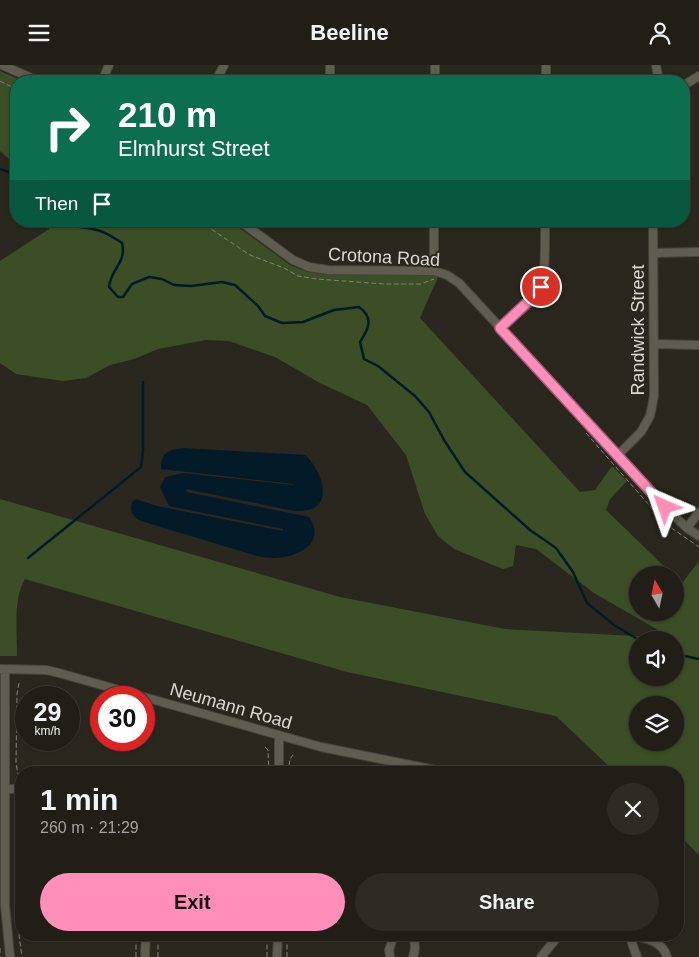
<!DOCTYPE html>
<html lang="en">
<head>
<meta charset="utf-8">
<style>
  :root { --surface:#201e16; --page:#2d2b23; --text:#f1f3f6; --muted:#a2a2a1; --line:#3d3c35; --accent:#ff8eb9 }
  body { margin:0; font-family:Helvetica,sans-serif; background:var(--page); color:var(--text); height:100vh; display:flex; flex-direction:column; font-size:19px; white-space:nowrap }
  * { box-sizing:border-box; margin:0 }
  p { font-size:16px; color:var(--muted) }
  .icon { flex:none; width:28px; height:28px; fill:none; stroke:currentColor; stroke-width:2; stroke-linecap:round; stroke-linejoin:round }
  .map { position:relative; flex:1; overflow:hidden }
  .panel { position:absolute; left:15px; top:701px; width:669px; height:175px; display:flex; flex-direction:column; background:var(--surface); border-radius:20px; box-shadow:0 1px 4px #0004,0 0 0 1px var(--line) }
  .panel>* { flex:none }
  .hud { position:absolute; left:10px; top:10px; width:680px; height:152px; border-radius:20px; box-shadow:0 1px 4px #0004,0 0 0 1px var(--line); background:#0b6e4f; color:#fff; overflow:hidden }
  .needle { width:32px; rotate:351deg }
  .fabs { position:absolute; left:629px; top:501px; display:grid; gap:10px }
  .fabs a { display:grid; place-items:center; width:55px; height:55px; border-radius:50%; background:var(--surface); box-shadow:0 1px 4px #0004,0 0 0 1px var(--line); font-size:25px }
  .speed { position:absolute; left:15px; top:621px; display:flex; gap:10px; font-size:25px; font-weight:700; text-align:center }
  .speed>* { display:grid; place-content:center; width:65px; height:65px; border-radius:50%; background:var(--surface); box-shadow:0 1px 4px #0004,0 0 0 1px var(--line); line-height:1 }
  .speed small { font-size:12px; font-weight:400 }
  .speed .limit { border:8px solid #d22; background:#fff; color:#111 }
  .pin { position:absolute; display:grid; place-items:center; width:42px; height:42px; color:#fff; margin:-21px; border:2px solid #fff; border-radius:50%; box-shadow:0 1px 5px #0007 }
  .me { position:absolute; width:55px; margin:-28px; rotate:317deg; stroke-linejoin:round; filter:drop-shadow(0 0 4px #0008) }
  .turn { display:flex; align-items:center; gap:18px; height:105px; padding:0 25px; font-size:22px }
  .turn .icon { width:65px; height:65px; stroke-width:2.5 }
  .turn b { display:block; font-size:35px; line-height:42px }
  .then { display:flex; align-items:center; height:48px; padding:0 25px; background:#0003; gap:10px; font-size:19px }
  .round { display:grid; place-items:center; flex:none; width:52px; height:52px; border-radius:26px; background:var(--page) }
  .head { display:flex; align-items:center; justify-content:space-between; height:85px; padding:0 25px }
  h1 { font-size:30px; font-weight:700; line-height:38px }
  .button { display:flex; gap:10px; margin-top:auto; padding:10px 25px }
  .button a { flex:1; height:58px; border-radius:30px; background:var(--accent); color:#111; font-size:20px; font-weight:700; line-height:58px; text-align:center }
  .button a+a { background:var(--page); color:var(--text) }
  header { display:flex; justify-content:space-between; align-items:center; height:65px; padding:0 25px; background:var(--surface); font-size:22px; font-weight:700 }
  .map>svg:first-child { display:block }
  .green { fill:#3c4e25; fill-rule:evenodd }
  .water { fill:#031b29 }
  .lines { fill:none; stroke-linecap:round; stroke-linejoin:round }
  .stream { stroke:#031b29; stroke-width:2.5 }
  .minor-casing { stroke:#47453c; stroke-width:10 }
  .path { stroke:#828079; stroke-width:1; stroke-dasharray:5 2.5; stroke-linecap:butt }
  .minor { stroke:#5f5d51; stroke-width:8 }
  .route-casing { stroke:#a65c78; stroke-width:12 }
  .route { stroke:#ff8eb9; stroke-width:9 }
  .labels { text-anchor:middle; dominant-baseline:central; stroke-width:4; stroke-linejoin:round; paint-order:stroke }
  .street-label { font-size:18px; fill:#dad8d2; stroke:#2a281e }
</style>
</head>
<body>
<header><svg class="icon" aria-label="menu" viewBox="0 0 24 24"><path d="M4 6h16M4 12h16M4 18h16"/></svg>Beeline<svg class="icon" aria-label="person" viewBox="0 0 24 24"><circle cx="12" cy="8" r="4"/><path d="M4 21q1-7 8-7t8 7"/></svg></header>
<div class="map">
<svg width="699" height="892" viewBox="0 0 699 892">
  <rect width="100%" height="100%" fill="#2a281e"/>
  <path class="green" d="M 0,6 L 23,16 L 16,16 L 16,100 L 0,86 Z
    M 50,156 L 230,156 L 290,200 L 308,207 L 328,210 L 432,210 L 438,212 L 420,253 L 580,427 L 595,425 L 612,401 L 627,416 L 610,434 L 606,445 L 673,510 L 638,510 L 638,548 L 675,548 L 675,512 L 682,518 L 699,496 L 699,790 L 678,769 L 678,708 L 615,707 L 556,651 L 347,607 L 25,514 C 13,533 17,568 17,591 L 0,591 L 0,434 L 340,532 L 505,564 L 672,573 L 594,528 L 536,484 L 516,480 L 513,501 L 503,504 L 454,484 L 438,471 L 425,449 L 406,390 L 367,340 L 320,318 L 275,292 L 229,276 L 206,275 L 158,284 L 134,294 L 110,300 L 86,313 L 63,316 L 16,309 L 0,298 L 0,196 L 49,164 ZM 638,575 L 675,575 L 675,612 L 638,612 ZM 638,640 L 675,640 L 675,678 L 638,678 Z"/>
  <path class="water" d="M 183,383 L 305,390 C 316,399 330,425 319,439 C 313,446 302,446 294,446 L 186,424 L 187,427 L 309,452 C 327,479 297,492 274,493 C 268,493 263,492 257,491 L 141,456 C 133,452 129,446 132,437 L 136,434 L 157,441 L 283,466 L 283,464 L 169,441 L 160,422 L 165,412 L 183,408 L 293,420 L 293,419 L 161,404 C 161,387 168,385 183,383 Z"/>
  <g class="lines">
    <path class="stream" d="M 0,104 L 16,110
      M 67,156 C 78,165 85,161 97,165 C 106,167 114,173 122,178 C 127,198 111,203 109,222 L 118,232 L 123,232 L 132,219 L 149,212 L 162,214 L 174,220 L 191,221 L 222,217 L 235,220 L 258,241 L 265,251 L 282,258 L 303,257 L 334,245 L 359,242 C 374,253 369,263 360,277 L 364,294 L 378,301 L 415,331 L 429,347 L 444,375 L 465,407 L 530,465 L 556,483 L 573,507 L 587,538 L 614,560 L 639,575
      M 28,493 L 141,402 L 143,386 L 143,317
      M 675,589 L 699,594"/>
    <g class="minor-casing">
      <path id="minor" d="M 2,0 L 38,16
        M 656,0 L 658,11 L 662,16
        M 102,16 L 109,0
        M 216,16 L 224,0
        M 330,16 L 330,0
        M 435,16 L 435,0
        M 546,16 L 546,0
        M 684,20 L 699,11
        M 240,156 L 293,195 L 309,202 L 328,205 L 434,206 L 447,210 L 459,218 L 665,442 L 687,463 L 699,471
        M 653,188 L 699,187
        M 434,206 L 434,156
        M 500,263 C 511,253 536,235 541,222 C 546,210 545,171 545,156
        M 654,279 L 699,280
        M 617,391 L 641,367 L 650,351 L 654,331 L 653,156
        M 687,463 L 699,447
        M 0,604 L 46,605 L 59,608 L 321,682 L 450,708
        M 5,605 L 5,840 L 10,892
        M 279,708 L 279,670
        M 6,724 L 21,724
        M 629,870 L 637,892
        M 630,870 C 645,873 663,876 667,892
        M 145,892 L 146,870
        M 277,892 L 278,870
        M 390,892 L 389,885 L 394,870
        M 413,892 C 416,884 415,878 413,870
        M 541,892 L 559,870"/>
    </g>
    <path class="path" d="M 0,16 L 16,24
      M 199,156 L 250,190 L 284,203 L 298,211 L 317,214 L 384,219 L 421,219 L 434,214
      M 586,368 L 657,449 L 670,462 L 699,482
      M 19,618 L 17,629 L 16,698 L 18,709 L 21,710
      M 265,682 L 268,685 L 269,708
      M 288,708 L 290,694 L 293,690
      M 21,736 L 19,737 L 16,743 L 16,827 L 18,862 L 22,892
      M 0,883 L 0,892
      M 136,892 L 136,870
      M 158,892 L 158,870
      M 267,892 L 267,870
      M 287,892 L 287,870"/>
    <use href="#minor" class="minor"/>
  </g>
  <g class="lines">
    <g class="route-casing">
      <path id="route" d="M 541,222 L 533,232 L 500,263 L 665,442"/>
    </g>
    <use href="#route" class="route"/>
  </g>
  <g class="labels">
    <g class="street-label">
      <text transform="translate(384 192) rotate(3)">Crotona Road</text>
      <text transform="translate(638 265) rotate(-90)">Randwick Street</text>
      <text transform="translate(231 641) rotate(16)">Neumann Road</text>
    </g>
  </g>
</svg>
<div class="fabs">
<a><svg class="needle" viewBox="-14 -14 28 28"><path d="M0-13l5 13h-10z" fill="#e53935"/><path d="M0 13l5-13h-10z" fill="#a2a2a1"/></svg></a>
<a><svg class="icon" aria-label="sound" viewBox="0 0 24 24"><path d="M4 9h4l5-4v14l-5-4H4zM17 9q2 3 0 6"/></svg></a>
<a><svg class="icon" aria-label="layers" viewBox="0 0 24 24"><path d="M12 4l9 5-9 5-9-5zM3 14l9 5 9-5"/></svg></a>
</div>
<div class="speed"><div>29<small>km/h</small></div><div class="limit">30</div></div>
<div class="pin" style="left:541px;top:222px;background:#d93025"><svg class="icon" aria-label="arrive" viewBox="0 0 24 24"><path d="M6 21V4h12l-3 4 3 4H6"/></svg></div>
<svg class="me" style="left:665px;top:442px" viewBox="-20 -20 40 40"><path d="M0-17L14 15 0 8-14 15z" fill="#ff8eb9" stroke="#fff" stroke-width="4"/></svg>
<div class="hud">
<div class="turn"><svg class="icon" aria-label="right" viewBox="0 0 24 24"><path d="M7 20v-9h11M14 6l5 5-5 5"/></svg><div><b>210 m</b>Elmhurst Street</div></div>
<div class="then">Then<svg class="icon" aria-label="arrive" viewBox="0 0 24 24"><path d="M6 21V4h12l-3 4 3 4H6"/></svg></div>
</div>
<section class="panel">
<div class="head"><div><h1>1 min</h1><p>260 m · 21:29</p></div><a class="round"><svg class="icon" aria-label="close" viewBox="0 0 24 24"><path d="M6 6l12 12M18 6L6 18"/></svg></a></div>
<div class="button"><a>Exit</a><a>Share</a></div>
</section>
</div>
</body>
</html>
